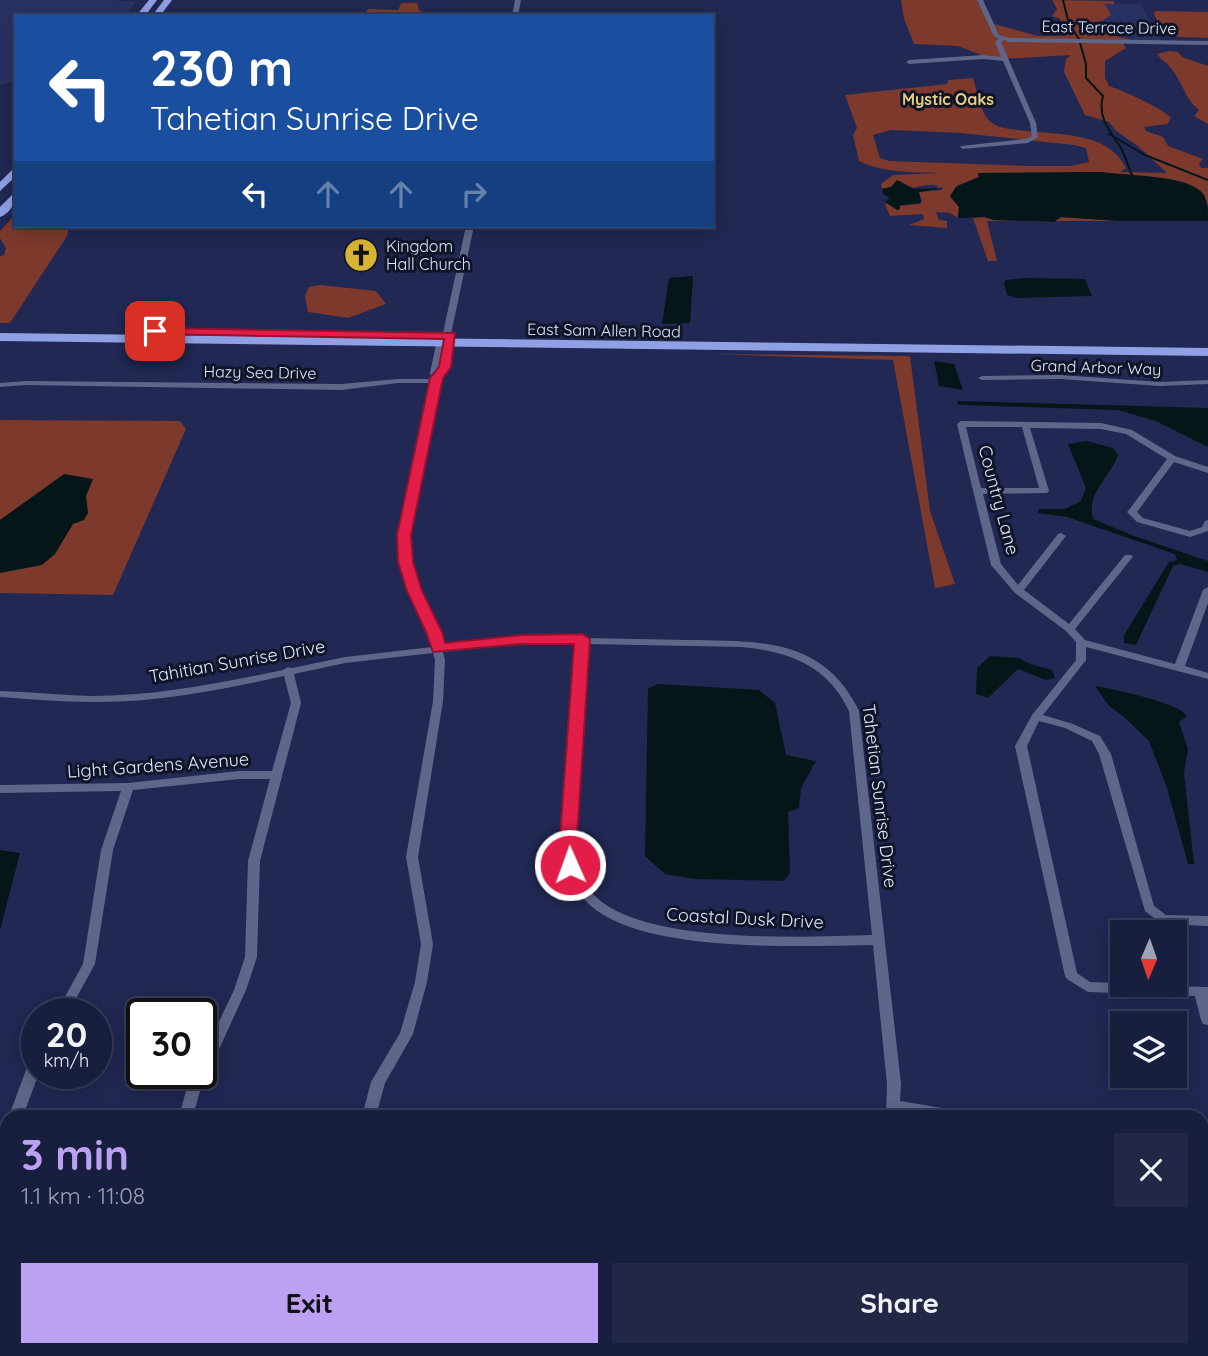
<!DOCTYPE html>
<html lang="en">
<head>
<meta charset="utf-8">
<style>
  :root { --surface:#181e3e; --page:#212745; --text:#f1f3f6; --muted:#9fa2b0; --line:#363c58; --accent:#bca0f2 }
  body { margin:0; font-family:Quicksand,sans-serif; background:var(--page); color:var(--text); height:100vh; display:flex; flex-direction:column; font-size:26px; white-space:nowrap }
  * { box-sizing:border-box; margin:0 }
  p { font-size:23px; color:var(--muted) }
  .icon { flex:none; width:38px; height:38px; fill:none; stroke:currentColor; stroke-width:2; stroke-linecap:round; stroke-linejoin:round }
  .map { position:relative; flex:1; overflow:hidden }
  .details { position:absolute; left:0px; top:1110px; width:1209px; height:247px; display:flex; flex-direction:column; background:var(--surface); border-radius:21px 21px 0 0; box-shadow:0 4px 18px #0003,0 0 0 2px var(--line) }
  .details>* { flex:none }
  .guide { position:absolute; left:14px; top:14px; width:700px; height:214px; border-radius:0px; box-shadow:0 4px 18px #0003,0 0 0 2px var(--line); background:#1a4fa0; color:#fff; overflow:hidden }
  .needle { width:46px; rotate:182deg }
  .controls { position:absolute; left:1110px; top:920px; display:grid; gap:14px }
  .controls a { display:grid; place-items:center; width:77px; height:77px; border-radius:0px; background:var(--surface); box-shadow:0 4px 18px #0003,0 0 0 2px var(--line); font-size:35px }
  .speed { position:absolute; left:21px; top:998px; display:flex; gap:14px; font-size:35px; font-weight:700; text-align:center }
  .speed>* { display:grid; place-content:center; width:91px; height:91px; border-radius:50%; background:var(--surface); box-shadow:0 4px 18px #0003,0 0 0 2px var(--line); line-height:1 }
  .speed small { font-size:18px; font-weight:400 }
  .speed .limit { border:4px solid #111; border-radius:10px; background:#fff; color:#111 }
  .pin { position:absolute; display:grid; place-items:center; width:60px; height:60px; color:#fff; margin:-30px; border-radius:14px; box-shadow:0 4px 10px #0006 }
  .me { position:absolute; width:77px; margin:-38px; rotate:358deg; stroke-linejoin:round; filter:drop-shadow(0 0 5px #0008) }
  .turn { display:flex; align-items:center; gap:24px; height:147px; padding:0 21px; font-size:32px }
  .turn .icon { width:91px; height:91px; stroke-width:2.5 }
  .turn b { display:block; font-size:49px; line-height:60px }
  .lanes { display:flex; align-items:center; height:66px; padding:0 21px; background:#0003; justify-content:center; gap:35px; direction:ltr }
  .lanes .off { opacity:.35 }
  .round { display:grid; place-items:center; flex:none; width:74px; height:74px; border-radius:0px; background:var(--page) }
  .headline { display:flex; align-items:center; justify-content:space-between; height:119px; padding:0 21px }
  h1 { font-size:42px; font-weight:700; line-height:52px; color:var(--accent) }
  .button { display:flex; gap:14px; margin-top:auto; padding:14px 21px }
  .button a { flex:1; height:80px; border-radius:0px; background:var(--accent); color:#111; font-size:28px; font-weight:700; line-height:80px; text-align:center }
  .button a+a { background:var(--page); color:var(--text) }
  .map>svg:first-child { display:block }
  .built { fill:#283262 }
  .green { fill:#7c392c; fill-rule:evenodd }
  .water { fill:#051619 }
  .lines { fill:none; stroke-linecap:round; stroke-linejoin:round }
  .stream { stroke:#051619; stroke-width:2 }
  .minor { fill:#5e6789; fill-rule:evenodd }
  .primary { fill:#8fa0e5; fill-rule:evenodd }
  .route { fill:#e11d48; stroke:#92132f; stroke-width:2 }
  .labels { text-anchor:middle; dominant-baseline:central; stroke-width:6; stroke-linejoin:round; paint-order:stroke }
  .far-street-label { font-size:16px; fill:#e1e7fd; stroke:#0f1426 }
  .far-neighbourhood-label { font-size:16px; font-weight:bold; fill:#e6ce81; stroke:#0f1426 }
  .far-poi-label { font-size:16px; fill:#e1e7fd; stroke:#0f1426; text-anchor:start }
  .street-label { font-size:18px; fill:#e1e7fd; stroke:#0f1426 }
</style>
</head>
<body>
<div class="map">
<svg width="1208" height="1356" viewBox="0 0 1208 1356">
  <rect width="100%" height="100%" fill="#202853"/>
  <path class="built" d="M 0,0 L 112,0 L 136,2 L 124,16 L 16,16 L 16,81 L 0,85 Z
    M 1105,4 L 1140,4 L 1162,41 L 1129,41 L 1101,27 L 1098,22 L 1104,18 Z"/>
  <path class="green" d="M 901,0 L 977,0 L 999,39 L 1007,41 L 1123,43 L 1126,48 L 1105,61 L 1105,78 L 1109,86 C 1122,90 1164,109 1171,118 L 1167,124 L 1144,127 L 1146,131 L 1163,137 L 1168,146 L 1203,159 L 1199,163 L 1201,168 L 1208,168 L 1208,205 L 1182,182 L 1157,178 L 1101,172 L 978,173 L 979,177 L 958,185 L 950,196 L 959,207 L 958,218 L 950,213 L 936,212 L 939,220 L 947,221 L 947,228 L 909,225 L 924,219 L 923,214 L 890,216 L 885,204 L 888,203 L 897,210 L 900,208 L 899,206 L 920,204 L 922,201 L 919,192 L 942,190 L 942,187 L 936,189 L 938,186 C 923,181 913,195 900,181 L 891,187 L 882,189 L 881,184 L 893,175 L 939,173 C 912,172 883,173 859,161 L 853,135 L 857,128 L 845,95 L 947,84 L 948,80 L 973,78 C 977,90 981,116 992,123 C 999,128 1010,129 1018,130 C 1054,135 1108,130 1126,168 L 1120,172 L 1167,173 L 1139,147 L 1115,130 L 1109,122 L 1085,115 L 1064,72 L 1066,59 L 1071,55 L 1002,59 L 981,55 L 958,46 L 914,44 L 904,19 ZM 891,130 L 960,133 L 1074,145 L 1086,148 L 1089,162 L 1071,166 L 1030,166 L 889,161 L 880,158 L 873,135 Z
    M 1052,0 L 1113,1 L 1115,4 L 1105,4 L 1111,15 L 1099,23 L 1113,35 L 1131,40 L 1010,39 L 999,35 L 994,24 L 1038,36 L 1065,36 L 1067,32 L 1060,19 L 1052,16 L 1057,9 Z
    M 401,3 L 417,3 L 419,10 L 425,13 L 424,16 L 364,15 L 368,9 L 398,10 Z
    M 1155,11 L 1208,12 L 1208,38 L 1179,37 L 1164,32 L 1154,15 Z
    M 1169,51 L 1178,52 L 1182,57 L 1208,66 L 1208,124 L 1194,116 L 1199,110 C 1184,98 1182,80 1169,66 C 1165,61 1161,60 1157,54 Z
    M 16,214 L 16,226 L 69,226 L 67,236 L 10,323 L 0,323 L 0,256 L 4,255 L 6,248 L 0,238 L 0,231 Z
    M 984,217 L 994,220 L 1054,222 L 1061,217 L 1119,221 L 987,221 L 997,261 L 988,261 L 973,218 Z
    M 320,285 L 376,291 L 386,304 L 348,318 L 308,312 L 305,296 L 309,287 Z
    M 713,354 L 910,356 L 930,511 L 955,584 L 935,588 L 893,360 Z
    M 0,420 L 180,421 L 186,429 L 113,595 L 0,593 Z"/>
  <path class="water" d="M 1101,172 C 1124,176 1191,174 1204,195 C 1208,203 1208,211 1208,221 L 1119,221 L 1061,217 L 1054,222 L 994,220 L 984,217 L 961,218 L 958,218 L 959,207 L 950,196 L 956,187 L 979,177 L 978,173 Z
    M 897,180 L 914,189 L 945,188 L 919,192 L 921,203 L 900,205 L 900,209 L 897,210 L 885,202 L 890,198 L 883,194 L 882,189 L 891,187 Z
    M 693,276 L 690,323 L 662,324 L 669,278 Z
    M 1026,278 L 1085,279 L 1092,296 L 1017,298 L 1007,295 L 1004,283 L 1006,280 Z
    M 934,361 L 954,364 L 963,390 L 939,386 Z
    M 958,401 L 1208,408 L 1208,447 L 1156,421 L 1118,410 L 963,405 L 957,404 Z
    M 1087,441 L 1113,448 L 1118,455 C 1111,476 1086,493 1093,519 L 1134,536 L 1208,561 L 1208,572 L 1180,564 L 1173,566 L 1136,645 L 1124,643 L 1124,635 L 1169,562 L 1177,560 L 1175,554 L 1067,517 L 1038,513 L 1039,509 L 1065,509 L 1081,501 L 1086,488 L 1068,444 Z
    M 64,474 L 93,479 L 86,496 L 88,513 L 84,520 L 73,524 L 55,554 L 42,565 L 0,573 L 0,520 Z
    M 990,656 L 1019,658 L 1030,664 L 1052,670 L 1055,678 L 1046,680 L 1018,669 L 988,698 L 976,694 L 977,668 Z
    M 658,684 L 759,690 L 775,703 L 786,755 L 816,761 L 801,788 L 799,808 L 788,812 L 790,873 L 784,881 L 695,879 L 665,874 L 645,856 L 648,689 Z
    M 1095,686 C 1113,689 1178,702 1187,716 L 1179,722 L 1188,749 L 1184,773 L 1194,864 L 1188,864 L 1167,788 L 1149,741 L 1123,716 L 1109,706 Z
    M 0,850 L 20,853 L 0,930 Z
    M 885,1349 L 1149,1349 L 1147,1356 L 878,1356 Z"/>
  <g class="lines">
    <path class="stream" d="M 1063,0 L 1069,24 L 1079,39
      M 1080,43 L 1086,64 L 1086,78 L 1103,96 C 1097,118 1110,131 1121,148 C 1125,156 1128,166 1132,175
      M 1109,134 L 1145,155 L 1208,180"/>
    <path class="minor" d="M 515,0 L 521,0 L 518,16 L 512,16 Z
      M 977,0 L 983,0 L 999,35 L 1010,38 L 1208,41 L 1208,45 L 1009,42 L 1004,40 L 1001,42 L 1036,123 L 1038,137 L 1028,143 L 963,149 L 960,147 L 961,146 L 1026,139 L 1032,136 L 1030,123 L 1003,61 L 983,59 L 909,64 L 906,62 L 909,60 L 983,55 L 1001,57 L 995,42 L 999,39 L 994,36 Z
      M 466,226 L 474,226 L 451,334 L 455,336 L 449,367 L 440,378 L 409,535 C 408,550 409,565 414,579 C 422,602 437,622 442,646 L 522,637 L 578,638 L 582,636 L 586,638 C 620,639 654,639 688,640 C 759,641 824,638 859,711 L 901,1084 L 900,1101 L 954,1110 L 959,1112 L 961,1116 L 924,1116 L 900,1112 L 900,1116 L 886,1116 L 887,1084 L 873,945 C 803,946 643,954 590,905 C 570,887 564,862 562,837 L 577,644 L 522,643 L 443,652 L 445,660 L 443,701 L 418,857 L 433,944 L 427,982 L 413,1034 L 385,1083 L 376,1116 L 362,1116 L 371,1082 L 400,1033 L 415,982 L 421,944 L 406,857 L 433,701 L 435,660 L 433,653 L 345,663 L 294,674 L 301,703 L 260,861 L 257,957 L 246,990 L 200,1091 L 193,1116 L 179,1116 L 186,1091 L 195,1073 L 201,1073 L 201,1059 L 234,990 L 245,957 L 248,861 L 270,779 L 239,779 L 133,790 L 113,850 L 95,964 L 68,1013 L 56,1013 L 83,964 L 101,850 L 121,791 L 0,793 L 0,785 L 128,783 L 239,771 L 272,771 L 291,703 L 284,676 C 221,690 157,703 92,702 C 61,702 30,699 0,697 L 0,691 C 30,692 61,695 91,696 C 156,696 220,683 283,670 L 288,667 L 292,668 L 345,657 L 432,647 C 427,623 412,603 404,579 C 399,565 398,550 399,535 L 431,383 L 398,383 L 341,390 L 26,385 L 0,387 L 0,383 L 26,381 L 341,384 L 398,379 L 432,379 L 430,373 L 438,335 L 443,333 ZM 446,337 L 441,367 L 439,369 ZM 587,644 L 742,647 C 790,652 827,665 849,711 L 872,935 C 805,937 644,945 595,896 C 580,880 576,859 574,837 Z
      M 1060,375 L 1160,382 L 1208,380 L 1208,384 L 1160,386 L 1060,379 L 982,380 L 978,378 L 982,376 Z
      M 961,421 L 1101,423 L 1132,430 L 1175,456 L 1208,467 L 1208,473 L 1174,462 L 1137,512 L 1143,518 L 1190,531 L 1202,527 L 1205,521 L 1208,520 L 1208,531 L 1190,537 L 1137,522 L 1127,512 L 1129,510 L 1167,459 L 1126,434 L 1101,429 L 1030,428 L 1049,491 L 1047,493 L 983,494 L 1001,564 L 1018,585 L 1058,534 L 1061,533 L 1066,536 L 1024,590 L 1069,624 L 1125,555 L 1131,555 L 1133,557 L 1131,559 L 1075,629 L 1085,640 L 1175,664 L 1203,590 L 1208,587 L 1208,603 L 1185,666 L 1208,673 L 1208,679 L 1086,647 L 1086,660 L 1043,715 L 1073,724 L 1100,736 L 1111,754 L 1154,906 L 1166,915 L 1208,916 L 1208,926 L 1163,924 L 1159,922 L 1145,911 L 1099,754 L 1092,741 L 1065,728 L 1039,721 L 1027,746 L 1077,973 L 1090,982 L 1122,983 L 1122,985 L 1208,987 L 1208,1025 L 1203,1024 L 1201,1020 L 1195,996 L 1088,992 L 1067,979 L 1065,976 L 1015,746 L 1032,715 L 1076,660 L 1076,642 L 1066,631 L 1015,593 L 991,565 L 957,424 ZM 966,427 L 1022,427 L 1039,488 L 981,488 Z
      M 37,1054 L 37,1073 L 39,1073 L 23,1116 L 9,1116 L 30,1059 L 32,1055 Z
      M 7,1134 L 7,1159 L 5,1163 L 0,1165 L 0,1140 L 2,1136 Z
      M 1202,1154 L 1208,1156 L 1208,1169 L 1202,1167 Z
      M 116,1349 L 132,1349 L 130,1356 L 114,1356 Z
      M 321,1349 L 337,1349 L 336,1356 L 320,1356 Z
      M 694,1349 L 717,1349 C 712,1356 698,1356 688,1356 L 691,1351 Z"/>
    <path class="primary" d="M 149,0 L 157,0 L 145,16 L 136,16 Z
      M 164,0 L 172,0 L 160,16 L 152,16 Z
      M 16,166 L 16,176 L 0,191 L 0,182 Z
      M 16,191 C 16,202 11,213 0,217 L 0,207 Z
      M 0,333 L 1208,348 L 1208,356 L 0,341 Z"/>
  </g>
  <path class="route" d="M 155,328 L 455,333 L 451,367 L 443,378 L 411,535 L 413,562 L 422,591 L 442,632 L 445,643 L 522,635 L 582,634 L 590,639 L 577,837 L 579,865 L 576,870 L 563,870 L 560,837 L 574,644 L 522,644 L 433,652 L 426,632 L 407,591 L 398,562 L 397,535 L 430,378 L 439,367 L 444,339 L 151,334 L 149,331 Z"/>
  <defs>
    <g id="church-disc" transform="scale(1.75)"><circle r="9.5" fill="#d8b434" stroke="#0f1426"/><path d="M-1.2-6h2.4v3.5h3.3v2.4h-3.3V6h-2.4V-.1h-3.3v-2.4h3.3Z" fill="#111"/></g>
  </defs>
  <g fill-rule="evenodd">
    <use href="#church-disc" x="361" y="255"/>
  </g>
  <g class="labels">
    <g class="far-street-label">
      <text transform="translate(1109 27) rotate(1)">East Terrace Drive</text>
      <text transform="translate(604 330) rotate(1)">East Sam Allen Road</text>
      <text transform="translate(1096 367) rotate(2)">Grand Arbor Way</text>
      <text transform="translate(260 372) rotate(1)">Hazy Sea Drive</text>
    </g>
    <g class="far-neighbourhood-label">
      <text x="948" y="99">Mystic Oaks</text>
    </g>
    <g class="far-poi-label">
      <text x="386" y="246">Kingdom<tspan x="386" dy="18">Hall Church</tspan></text>
    </g>
    <g class="street-label">
      <text transform="translate(999 500) rotate(75)">Country Lane</text>
      <text transform="translate(237 661) rotate(-10)">Tahitian Sunrise Drive</text>
      <text transform="translate(158 765) rotate(-4)">Light Gardens Avenue</text>
      <text transform="translate(880 796) rotate(83)">Tahetian Sunrise Drive</text>
      <text transform="translate(745 918) rotate(3)">Coastal Dusk Drive</text>
    </g>
  </g>
</svg>
<div class="controls">
<a><svg class="needle" viewBox="-14 -14 28 28"><path d="M0-13l5 13h-10z" fill="#e53935"/><path d="M0 13l5-13h-10z" fill="#9fa2b0"/></svg></a>
<a><svg class="icon" aria-label="layers" viewBox="0 0 24 24"><path d="M12 4l9 5-9 5-9-5zM3 14l9 5 9-5"/></svg></a>
</div>
<div class="speed"><div>20<small>km/h</small></div><div class="limit">30</div></div>
<div class="pin" style="left:155px;top:331px;background:#d93025"><svg class="icon" aria-label="arrive" viewBox="0 0 24 24"><path d="M6 21V4h12l-3 4 3 4H6"/></svg></div>
<svg class="me" style="left:570px;top:865px" viewBox="-20 -20 40 40"><circle r="17" fill="#e11d48" stroke="#fff" stroke-width="3"/><path d="M0-11L8 9 0 5-8 9z" fill="#fff"/></svg>
<div class="guide">
<div class="turn"><svg class="icon" aria-label="left" viewBox="0 0 24 24"><path d="M17 20v-9H6M10 6l-5 5 5 5"/></svg><div><b>230 m</b>Tahetian Sunrise Drive</div></div>
<div class="lanes"><svg class="icon" aria-label="left" viewBox="0 0 24 24"><path d="M17 20v-9H6M10 6l-5 5 5 5"/></svg><svg class="icon off" aria-label="ahead" viewBox="0 0 24 24"><path d="M12 20V5M6 11l6-6 6 6"/></svg><svg class="icon off" aria-label="ahead" viewBox="0 0 24 24"><path d="M12 20V5M6 11l6-6 6 6"/></svg><svg class="icon off" aria-label="right" viewBox="0 0 24 24"><path d="M7 20v-9h11M14 6l5 5-5 5"/></svg></div>
</div>
<section class="details">
<div class="headline"><div><h1>3 min</h1><p>1.1 km · 11:08</p></div><a class="round"><svg class="icon" aria-label="close" viewBox="0 0 24 24"><path d="M6 6l12 12M18 6L6 18"/></svg></a></div>
<div class="button"><a>Exit</a><a>Share</a></div>
</section>
</div>
</body>
</html>
